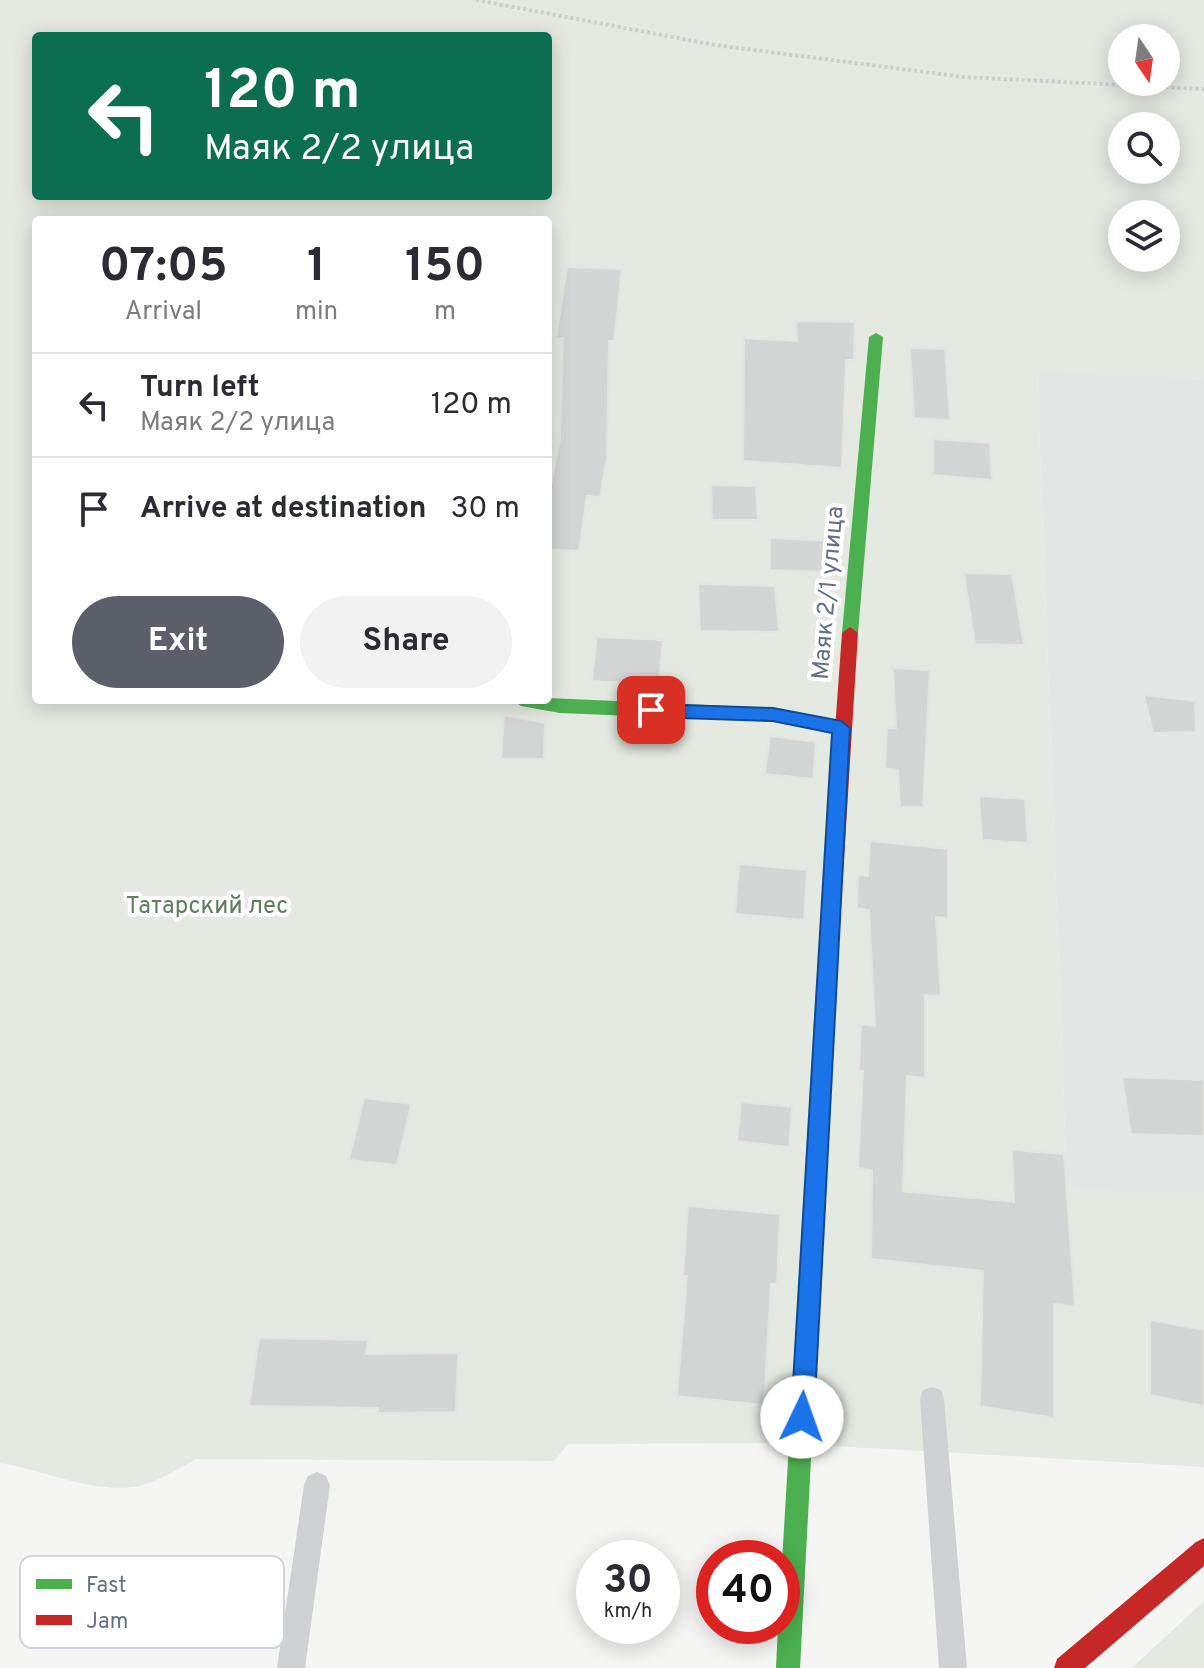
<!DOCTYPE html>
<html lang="en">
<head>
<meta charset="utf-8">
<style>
  :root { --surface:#fff; --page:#f2f2f3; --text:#2b2b33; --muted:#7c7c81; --line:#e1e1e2; --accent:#5b5f69 }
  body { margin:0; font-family:Overpass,sans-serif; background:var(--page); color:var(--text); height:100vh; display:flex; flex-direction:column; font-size:30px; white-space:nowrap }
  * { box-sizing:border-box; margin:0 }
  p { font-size:26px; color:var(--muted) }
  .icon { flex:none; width:44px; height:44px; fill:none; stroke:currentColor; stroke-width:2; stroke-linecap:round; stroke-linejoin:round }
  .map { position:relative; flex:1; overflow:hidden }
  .side { position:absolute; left:32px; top:216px; width:520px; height:488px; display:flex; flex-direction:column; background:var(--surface); border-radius:8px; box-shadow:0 4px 20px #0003 }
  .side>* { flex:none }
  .guide { position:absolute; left:32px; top:32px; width:520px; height:168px; border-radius:8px; box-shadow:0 4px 20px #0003; background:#0b6e4f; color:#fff; overflow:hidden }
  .needle { width:52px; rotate:167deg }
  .controls { position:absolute; left:1108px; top:24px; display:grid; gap:16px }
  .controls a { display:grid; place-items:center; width:72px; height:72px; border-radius:50%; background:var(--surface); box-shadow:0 4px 20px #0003; font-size:40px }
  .speed { position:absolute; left:576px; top:1540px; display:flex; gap:16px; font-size:40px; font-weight:700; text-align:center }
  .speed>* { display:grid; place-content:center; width:104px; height:104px; border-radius:50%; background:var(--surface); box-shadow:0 4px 20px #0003; line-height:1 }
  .speed small { font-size:20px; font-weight:400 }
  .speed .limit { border:12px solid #d22; background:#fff; color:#111 }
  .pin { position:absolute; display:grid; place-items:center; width:68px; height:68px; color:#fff; margin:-34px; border-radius:16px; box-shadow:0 4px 12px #0006 }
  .me { position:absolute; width:88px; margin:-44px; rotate:3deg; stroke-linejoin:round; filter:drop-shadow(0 0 6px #0008) }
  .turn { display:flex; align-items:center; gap:28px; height:168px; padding:0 40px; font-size:36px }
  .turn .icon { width:104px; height:104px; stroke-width:2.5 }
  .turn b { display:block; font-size:56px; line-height:68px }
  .eta { display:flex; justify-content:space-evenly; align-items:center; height:136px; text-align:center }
  .eta b { font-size:48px; font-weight:700; line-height:56px }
  .action { display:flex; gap:16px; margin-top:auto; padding:16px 40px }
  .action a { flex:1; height:92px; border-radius:48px; background:var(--accent); color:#fff; font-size:32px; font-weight:700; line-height:92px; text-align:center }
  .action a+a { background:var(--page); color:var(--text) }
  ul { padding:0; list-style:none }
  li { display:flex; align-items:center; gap:24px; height:104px; padding:0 40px; border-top:2px solid var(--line) }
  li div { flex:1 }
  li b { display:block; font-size:30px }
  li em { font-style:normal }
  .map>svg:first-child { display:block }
  .built { fill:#e5e6e6 }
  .green { fill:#e4e9e1; fill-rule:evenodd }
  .building { fill:#d4d5d5; stroke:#e4e4e3; stroke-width:2 }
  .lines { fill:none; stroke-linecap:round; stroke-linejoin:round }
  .path { stroke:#cecece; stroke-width:4; stroke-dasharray:3 3; stroke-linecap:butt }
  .lane { fill:#d0d1d2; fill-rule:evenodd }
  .fast { fill:#4caf50; fill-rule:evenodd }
  .jam { fill:#c62828; fill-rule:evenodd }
  .route { fill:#1a73e8; stroke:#114b97; stroke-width:2 }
  .labels { text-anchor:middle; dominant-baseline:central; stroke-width:8; stroke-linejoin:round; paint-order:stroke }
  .street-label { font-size:24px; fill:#637186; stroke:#fff }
  .park-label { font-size:24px; fill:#637d62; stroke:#fff }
  .key { fill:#fff; stroke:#d0d4db; stroke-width:2 }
  .key-label { font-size:22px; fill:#637186 }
</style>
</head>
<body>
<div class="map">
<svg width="1204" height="1668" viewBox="0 0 1204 1668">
  <rect width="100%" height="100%" fill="#f5f5f3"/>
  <path class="built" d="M 1037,370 L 1204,379 L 1204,1194 L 1067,1188 Z"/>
  <path class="green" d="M 0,0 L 1204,0 L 1204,379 L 1037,371 L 1067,1187 L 1204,1194 L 1204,1467 L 781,1443 L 568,1444 L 554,1461 L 196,1459 C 181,1467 163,1479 146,1484 C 103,1498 45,1470 0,1463 ZM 36,36 L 548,36 L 548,196 L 36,196 ZM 1122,38 L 1166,38 L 1166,82 L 1122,82 ZM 1122,126 L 1166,126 L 1166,170 L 1122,170 ZM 1122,214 L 1166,214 L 1166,258 L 1122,258 ZM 36,220 L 548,220 L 548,700 L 36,700 Z
    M 1204,1601 L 1204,1668 L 1132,1668 Z"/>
  <path class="building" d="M 567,267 L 622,269 L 614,341 L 609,341 L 607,458 L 600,497 L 587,496 L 579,551 L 548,549 L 548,500 L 560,439 L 563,338 L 556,338 Z
    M 796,321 L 855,322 L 854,360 L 846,360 L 842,468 L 743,461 L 744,338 L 797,341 Z
    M 910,348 L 945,349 L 950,420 L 914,418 Z
    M 933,439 L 990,443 L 992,480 L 933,475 Z
    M 711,485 L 756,486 L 758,520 L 712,520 Z
    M 770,538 L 835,541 L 832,572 L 770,570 Z
    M 964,573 L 1012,574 L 1024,645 L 975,644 Z
    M 698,584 L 775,586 L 779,632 L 700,631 Z
    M 597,637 L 663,640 L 659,685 L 592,681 Z
    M 893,668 L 930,670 L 923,807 L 900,807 L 898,770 L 885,768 L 887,728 L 896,728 Z
    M 1144,695 L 1195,701 L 1196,732 L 1153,733 Z
    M 504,715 L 545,723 L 544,759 L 501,759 Z
    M 770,736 L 816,742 L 813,779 L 765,774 Z
    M 979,796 L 1025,799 L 1028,843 L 982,840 Z
    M 870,841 L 948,849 L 948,918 L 936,917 L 941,996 L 925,995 L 925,1078 L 907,1076 L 903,1191 L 1014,1202 L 1012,1150 L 1064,1154 L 1075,1306 L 1054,1304 L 1054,1418 L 980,1406 L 983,1271 L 871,1259 L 872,1170 L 858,1168 L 863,1071 L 859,1071 L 861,1024 L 875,1026 L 869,910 L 857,908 L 858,875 L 868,876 Z
    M 739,864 L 807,870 L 804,920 L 735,914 Z
    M 1122,1077 L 1204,1080 L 1204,1136 L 1131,1134 Z
    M 364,1098 L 411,1104 L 397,1165 L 349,1160 Z
    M 741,1102 L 792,1107 L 789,1147 L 737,1141 Z
    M 688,1206 L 780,1214 L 777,1284 L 771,1284 L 764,1405 L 677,1396 L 687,1276 L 683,1276 Z
    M 1150,1320 L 1204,1330 L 1204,1406 L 1150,1395 Z
    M 259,1338 L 368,1340 L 366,1354 L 458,1353 L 456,1412 L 378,1413 L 378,1408 L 249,1406 Z"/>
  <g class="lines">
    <path class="path" d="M 476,0 L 715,45 L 964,77 L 1204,89"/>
    <path class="lane" d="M 932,1387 L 941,1390 L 944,1399 L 967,1668 L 939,1668 L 920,1399 L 923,1390 Z
      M 317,1472 L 326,1476 L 330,1485 L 305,1668 L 277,1668 L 304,1485 L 308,1476 Z"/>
    <path class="fast" d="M 876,333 L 883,337 L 858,633 L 850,639 L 842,633 L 869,337 Z
      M 548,698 L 773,708 L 841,721 L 850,728 L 841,735 L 773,722 L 560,713 L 521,706 L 513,700 Z
      M 825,996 L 832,998 L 835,1004 L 800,1668 L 776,1668 L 778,1626 L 782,1626 L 782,1562 L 815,1004 L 818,998 Z"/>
    <path class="jam" d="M 850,627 L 858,633 L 835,1004 L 832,1010 L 825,1012 L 818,1010 L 815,1004 L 842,633 Z
      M 1204,1538 L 1204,1566 L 1085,1668 L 1054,1668 L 1057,1659 L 1196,1542 Z"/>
  </g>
  <path class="route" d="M 651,704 L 773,708 L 841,721 L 850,728 L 814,1417 L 810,1425 L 802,1429 L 794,1425 L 791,1417 L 832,733 L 773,721 L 651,717 L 643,710 Z"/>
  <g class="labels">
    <g class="street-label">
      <text transform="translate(829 593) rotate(-85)">Маяк 2/1 улица</text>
    </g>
    <g class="park-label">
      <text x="207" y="907">Татарский лес</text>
    </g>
  </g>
  <rect x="20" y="1556" width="264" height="92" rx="12" class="key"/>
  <rect x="36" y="1579" width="36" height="10" fill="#4caf50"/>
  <rect x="36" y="1615" width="36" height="10" fill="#c62828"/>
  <g class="key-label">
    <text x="86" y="1592">Fast</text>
    <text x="86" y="1628">Jam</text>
  </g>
</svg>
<div class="controls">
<a><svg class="needle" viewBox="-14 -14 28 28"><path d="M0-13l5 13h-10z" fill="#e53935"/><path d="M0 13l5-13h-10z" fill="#7c7c81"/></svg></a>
<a><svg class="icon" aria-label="search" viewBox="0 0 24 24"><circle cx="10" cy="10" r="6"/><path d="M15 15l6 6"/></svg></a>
<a><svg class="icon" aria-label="layers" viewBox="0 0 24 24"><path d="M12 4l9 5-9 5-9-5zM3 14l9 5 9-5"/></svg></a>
</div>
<div class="speed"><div>30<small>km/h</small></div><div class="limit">40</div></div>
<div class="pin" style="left:651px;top:710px;background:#d93025"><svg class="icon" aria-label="arrive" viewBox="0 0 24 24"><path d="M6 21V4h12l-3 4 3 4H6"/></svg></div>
<svg class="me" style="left:802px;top:1417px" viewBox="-20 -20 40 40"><circle r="19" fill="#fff"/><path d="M0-13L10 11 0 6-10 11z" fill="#1a73e8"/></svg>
<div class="guide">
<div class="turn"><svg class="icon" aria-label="left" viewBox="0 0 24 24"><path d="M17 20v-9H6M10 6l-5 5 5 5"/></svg><div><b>120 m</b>Маяк 2/2 улица</div></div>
</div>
<section class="side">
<div class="eta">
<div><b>07:05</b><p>Arrival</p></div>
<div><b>1</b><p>min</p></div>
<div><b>150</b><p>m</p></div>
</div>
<ul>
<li><svg class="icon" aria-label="left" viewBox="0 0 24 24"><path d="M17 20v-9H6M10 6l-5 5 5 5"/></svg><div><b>Turn left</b><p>Маяк 2/2 улица</p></div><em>120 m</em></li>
<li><svg class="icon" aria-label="arrive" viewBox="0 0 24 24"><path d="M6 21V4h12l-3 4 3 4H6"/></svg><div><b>Arrive at destination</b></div><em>30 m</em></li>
</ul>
<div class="action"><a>Exit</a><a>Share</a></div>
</section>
</div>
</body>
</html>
